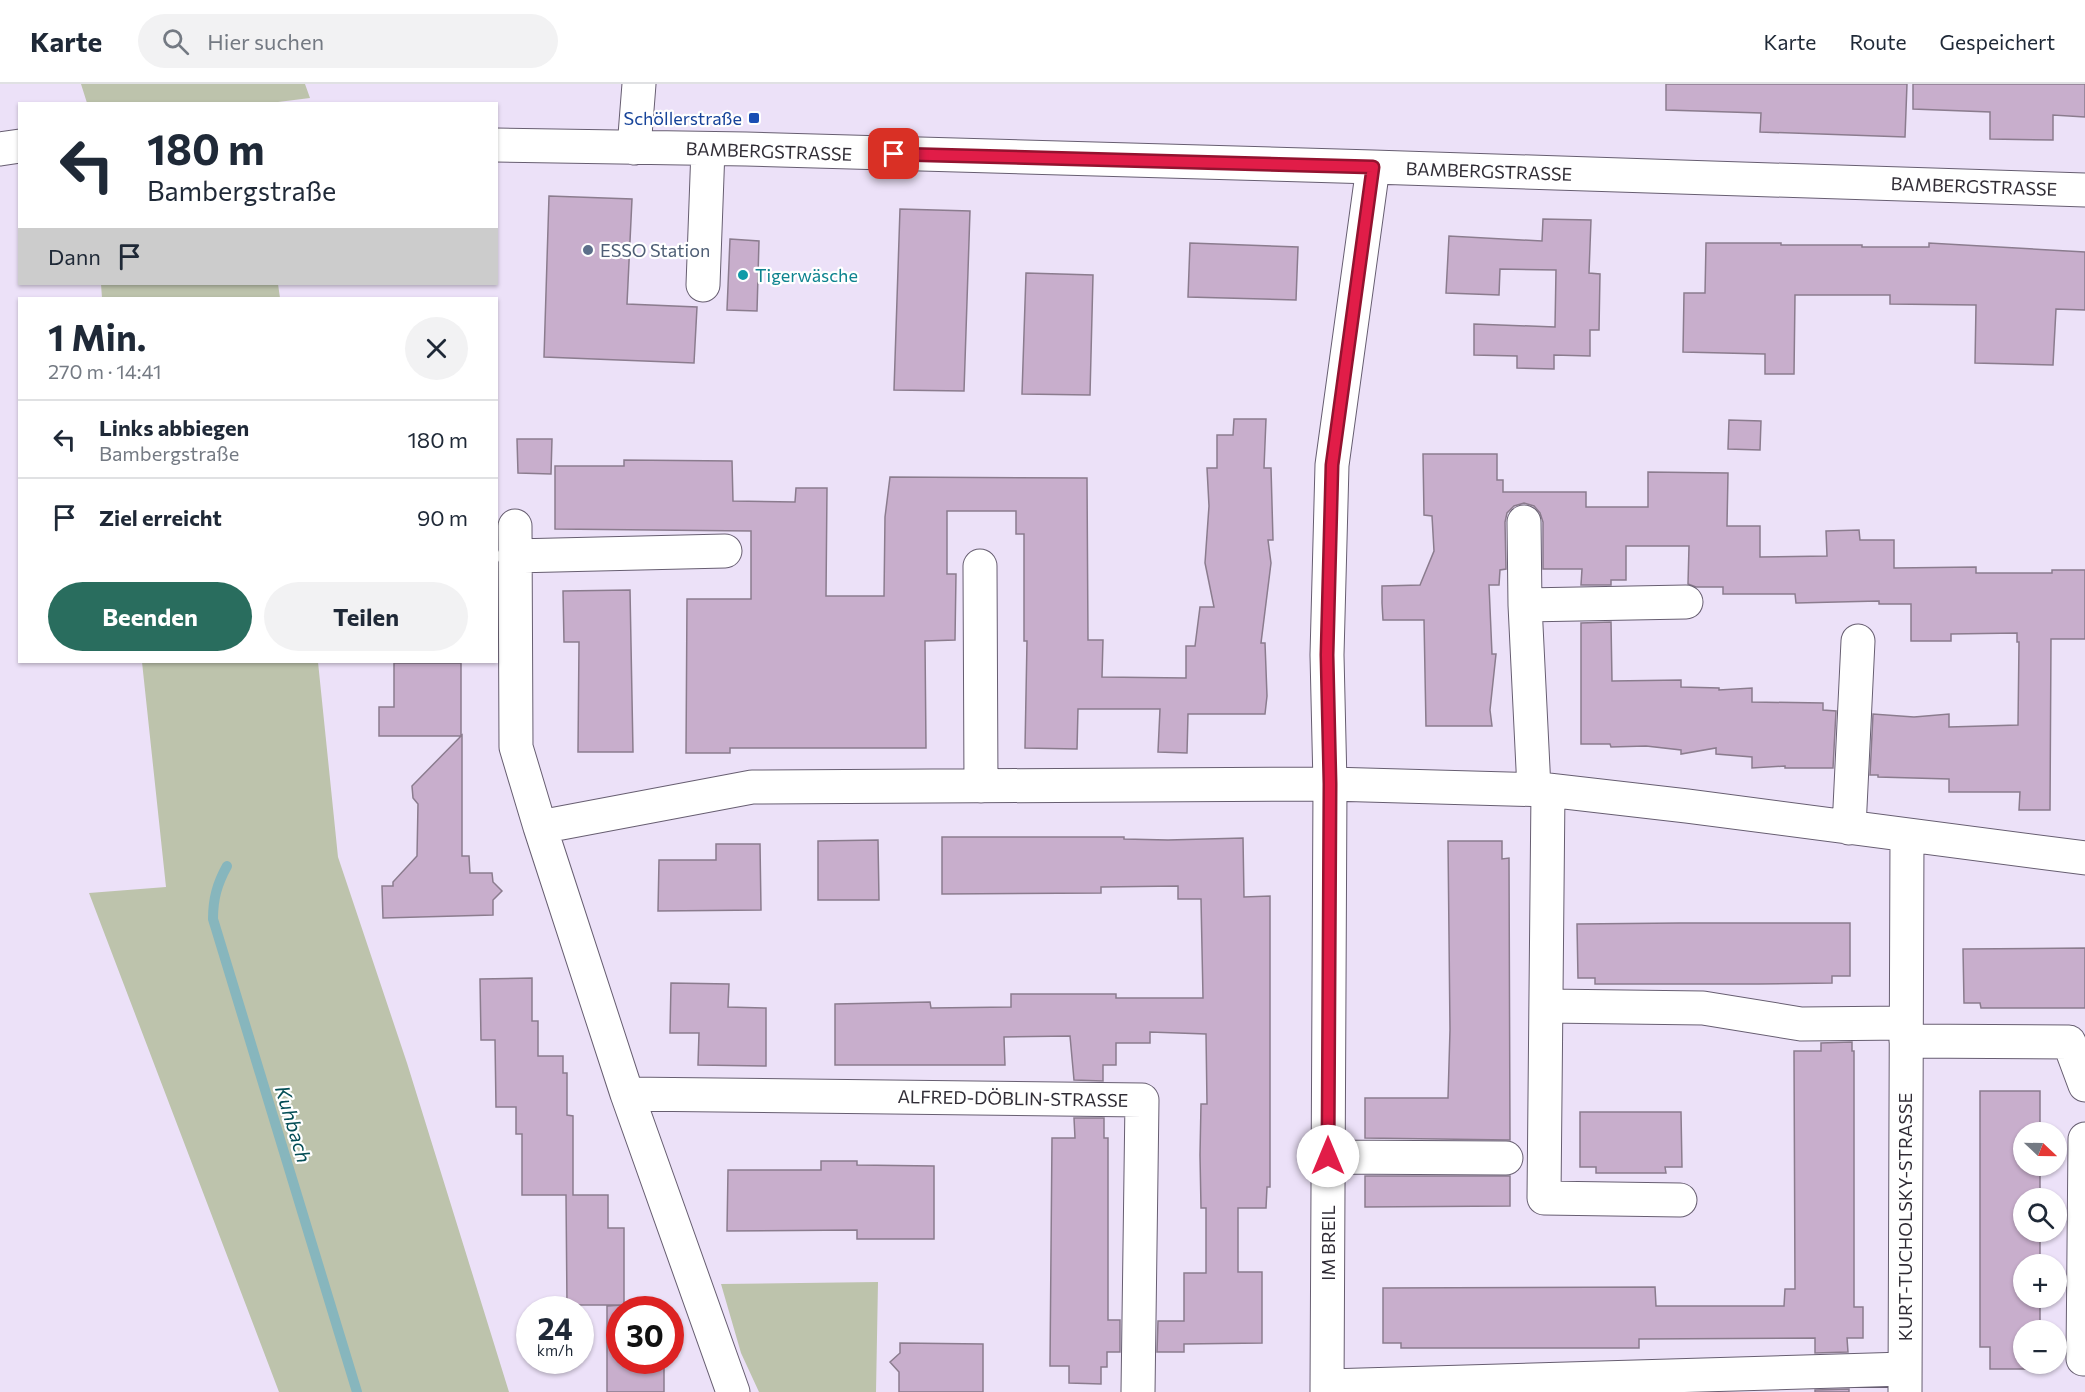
<!DOCTYPE html>
<html lang="de">
<head>
<meta charset="utf-8">
<style>
  :root { --surface:#fff; --page:#f2f2f3; --text:#1f2937; --muted:#747a83; --line:#e0e1e3; --accent:#296d5e }
  body { margin:0; font-family:Commissioner,sans-serif; background:var(--page); color:var(--text); height:100vh; display:flex; flex-direction:column; font-size:22px; white-space:nowrap }
  * { box-sizing:border-box; margin:0 }
  p { font-size:20px; color:var(--muted) }
  .icon { flex:none; width:33px; height:33px; fill:none; stroke:currentColor; stroke-width:2; stroke-linecap:round; stroke-linejoin:round }
  .map { position:relative; flex:1; overflow:hidden }
  .drawer { position:absolute; left:18px; top:213px; width:480px; height:366px; display:flex; flex-direction:column; background:var(--surface); border-radius:0px; box-shadow:0 2px 4px #0004 }
  .drawer>* { flex:none }
  .banner { position:absolute; left:18px; top:18px; width:480px; height:183px; border-radius:0px; box-shadow:0 2px 4px #0004; background:#fff; color:var(--text); overflow:hidden }
  .needle { width:39px; rotate:112deg }
  .fabs { position:absolute; left:2013px; top:1038px; display:grid; gap:12px }
  .fabs a { display:grid; place-items:center; width:54px; height:54px; border-radius:50%; background:var(--surface); box-shadow:0 2px 4px #0004; font-size:30px }
  .speed { position:absolute; left:516px; top:1212px; display:flex; gap:12px; font-size:30px; font-weight:700; text-align:center }
  .speed>* { display:grid; place-content:center; width:78px; height:78px; border-radius:50%; background:var(--surface); box-shadow:0 2px 4px #0004; line-height:1 }
  .speed small { font-size:15px; font-weight:400 }
  .speed .limit { border:9px solid #d22; background:#fff; color:#111 }
  .pin { position:absolute; display:grid; place-items:center; width:51px; height:51px; color:#fff; margin:-26px; border-radius:12px; box-shadow:0 3px 9px #0006 }
  .me { position:absolute; width:66px; margin:-33px; rotate:0deg; stroke-linejoin:round; filter:drop-shadow(0 0 4px #0008) }
  .turn { display:flex; align-items:center; gap:21px; height:126px; padding:0 30px; font-size:27px }
  .turn .icon { width:78px; height:78px; stroke-width:2.5 }
  .turn b { display:block; font-size:42px; line-height:51px }
  .then { display:flex; align-items:center; height:57px; padding:0 30px; background:#0003; gap:12px; font-size:22px }
  .round { display:grid; place-items:center; flex:none; width:63px; height:63px; border-radius:32px; background:var(--page) }
  .summary { display:flex; align-items:center; justify-content:space-between; height:102px; padding:0 30px }
  h1 { font-size:36px; font-weight:700; line-height:45px }
  .primary-button { display:flex; gap:12px; margin-top:auto; padding:12px 30px }
  .primary-button a { flex:1; height:69px; border-radius:36px; background:var(--accent); color:#fff; font-size:24px; font-weight:700; line-height:69px; text-align:center }
  .primary-button a+a { background:var(--page); color:var(--text) }
  ul { padding:0; list-style:none }
  li { display:flex; align-items:center; gap:18px; height:78px; padding:0 30px; border-top:2px solid var(--line) }
  li div { flex:1 }
  li b { display:block; font-size:22px }
  li em { font-style:normal }
  header { display:flex; align-items:center; gap:36px; box-sizing:border-box; height:84px; padding:0 30px; background:var(--surface); border-bottom:2px solid var(--line) }
  header strong { font-size:28px }
  nav { display:flex; gap:33px; margin-inline-start:auto; font-size:21px }
  .search { width:420px; height:54px; background:var(--page); display:flex; align-items:center; gap:15px; box-sizing:border-box; padding:0 21px; border-radius:33px; color:var(--muted); font-size:22px }
  .map>svg:first-child { display:block }
  .green { fill:#bdc3ac }
  .lines { fill:none; stroke-linecap:round; stroke-linejoin:round }
  .stream { stroke:#87b6bd; stroke-width:10 }
  .building { fill:#c8aecc; stroke:#8b7c8e; stroke-width:1.5 }
  .minor-casing { stroke:#675e71; stroke-width:35 }
  .minor { stroke:#fff; stroke-width:33 }
  .route-casing { stroke:#92132f; stroke-width:15 }
  .route { stroke:#e11d48; stroke-width:10 }
  .transit-dot { fill:#1a4fb4; stroke:#fff; stroke-width:2 }
  .service-dot { fill:#5c6f8a; stroke:#fff; stroke-width:2 }
  .culture-dot { fill:#0f9aa8; stroke:#fff; stroke-width:2 }
  .labels { text-anchor:middle; dominant-baseline:central; stroke-width:4.5; stroke-linejoin:round; paint-order:stroke }
  .transit-label { font-size:18px; fill:#164399; stroke:#fff; text-anchor:end }
  .street-label { font-size:18px; fill:#312d36; stroke:#fff }
  .service-label { font-size:18px; fill:#4e5e75; stroke:#fff; text-anchor:start }
  .culture-label { font-size:18px; fill:#0d838f; stroke:#fff; text-anchor:start }
  .water-label { font-size:20px; font-style:italic; fill:#034d55; stroke:#fff }
</style>
</head>
<body>
<header>
<strong>Karte</strong>
<div class="search"><svg class="icon" aria-label="search" viewBox="0 0 24 24"><circle cx="10" cy="10" r="6"/><path d="M15 15l6 6"/></svg>Hier suchen</div>
<nav><a>Karte</a><a>Route</a><a>Gespeichert</a></nav>
</header>
<div class="map">
<svg width="2085" height="1308" viewBox="0 0 2085 1308">
  <rect width="100%" height="100%" fill="#ece1f8"/>
  <path class="green" d="M 81,0 L 305,0 L 310,14 L 262,20 L 87,19 Z
    M 101,200 L 278,200 L 280,214 L 102,214 Z
    M 142,578 L 318,578 L 338,773 L 407,979 L 509,1308 L 279,1308 L 89,809 L 166,803 Z
    M 878,1198 L 876,1308 L 759,1308 L 741,1269 L 721,1200 Z"/>
  <g class="lines">
    <path class="stream" d="M 227,782 C 217,800 213,815 213,835 L 357,1308"/>
  </g>
  <path class="building" d="M 1666,0 L 1907,0 L 1905,53 L 1760,48 L 1761,29 L 1666,26 Z
    M 1913,0 L 2085,0 L 2085,33 L 2053,31 L 2053,56 L 1990,55 L 1990,28 L 1913,25 Z
    M 549,112 L 632,115 L 627,220 L 697,223 L 694,279 L 544,273 Z
    M 900,125 L 970,127 L 964,307 L 894,306 Z
    M 1543,135 L 1591,136 L 1589,189 L 1600,190 L 1599,246 L 1590,246 L 1590,272 L 1554,271 L 1554,285 L 1517,284 L 1517,272 L 1474,271 L 1474,240 L 1555,243 L 1556,186 L 1500,185 L 1499,211 L 1446,209 L 1449,152 L 1542,157 Z
    M 730,155 L 759,157 L 757,227 L 727,226 Z
    M 1190,159 L 1298,163 L 1296,216 L 1188,213 Z
    M 1706,159 L 1781,159 L 1781,161 L 1862,161 L 1862,163 L 1929,163 L 1929,159 L 2085,168 L 2085,226 L 2056,225 L 2053,281 L 1975,279 L 1976,221 L 1890,220 L 1890,211 L 1795,211 L 1794,290 L 1765,290 L 1765,270 L 1683,268 L 1684,209 L 1705,209 Z
    M 1026,189 L 1093,191 L 1090,311 L 1022,310 Z
    M 1234,335 L 1266,335 L 1264,384 L 1271,384 L 1273,456 L 1268,456 L 1271,479 L 1261,559 L 1265,559 L 1267,612 L 1265,630 L 1188,630 L 1187,669 L 1158,668 L 1160,625 L 1078,625 L 1077,665 L 1025,664 L 1027,557 L 1024,557 L 1024,450 L 1016,450 L 1016,427 L 947,427 L 947,490 L 956,490 L 955,556 L 925,557 L 926,664 L 730,664 L 730,669 L 686,669 L 687,515 L 751,515 L 751,447 L 555,445 L 555,382 L 624,382 L 624,376 L 732,377 L 733,417 L 795,418 L 796,404 L 827,404 L 826,512 L 884,512 L 885,433 L 890,393 L 1087,394 L 1088,556 L 1103,556 L 1102,593 L 1186,594 L 1186,562 L 1195,562 L 1200,523 L 1214,523 L 1205,479 L 1209,422 L 1207,384 L 1217,384 L 1217,351 L 1233,351 Z
    M 1729,336 L 1761,337 L 1760,366 L 1728,365 Z
    M 517,355 L 552,355 L 551,390 L 518,389 Z
    M 1423,370 L 1497,370 L 1497,396 L 1503,396 L 1503,408 L 1586,408 L 1586,423 L 1648,423 L 1648,388 L 1728,389 L 1727,442 L 1760,442 L 1760,473 L 1827,472 L 1826,447 L 1859,446 L 1860,456 L 1894,456 L 1894,484 L 1976,483 L 1976,489 L 2052,489 L 2052,486 L 2085,486 L 2085,555 L 2051,555 L 2050,726 L 2019,726 L 2020,708 L 1949,708 L 1949,695 L 1878,693 L 1878,691 L 1870,691 L 1873,630 L 1914,633 L 1949,630 L 1949,643 L 2018,641 L 2019,558 L 2017,558 L 2017,549 L 1951,550 L 1951,557 L 1911,557 L 1911,520 L 1879,520 L 1879,517 L 1796,519 L 1795,510 L 1723,510 L 1723,503 L 1696,503 L 1688,500 L 1689,462 L 1626,462 L 1626,496 L 1611,496 L 1611,501 L 1581,501 L 1582,485 L 1543,485 L 1543,438 L 1540,429 L 1534,422 L 1524,419 L 1514,422 L 1507,429 L 1505,438 L 1506,485 L 1500,486 L 1499,501 L 1489,501 L 1492,570 L 1496,570 L 1490,626 L 1492,642 L 1426,642 L 1424,536 L 1383,536 L 1382,519 L 1382,502 L 1420,501 L 1434,467 L 1432,432 L 1424,431 Z
    M 630,506 L 633,668 L 578,668 L 579,558 L 564,558 L 563,507 Z
    M 1611,538 L 1612,597 L 1681,596 L 1681,603 L 1719,604 L 1719,606 L 1752,604 L 1752,618 L 1823,619 L 1823,626 L 1836,627 L 1833,684 L 1785,684 L 1785,682 L 1752,684 L 1752,673 L 1716,670 L 1716,664 L 1681,670 L 1681,666 L 1646,662 L 1611,663 L 1610,660 L 1581,660 L 1581,539 Z
    M 394,579 L 461,579 L 461,652 L 379,652 L 379,623 L 394,623 Z
    M 462,651 L 462,772 L 469,772 L 470,789 L 492,789 L 493,798 L 502,807 L 493,816 L 493,831 L 383,834 L 382,802 L 393,802 L 393,798 L 417,772 L 418,720 L 413,714 L 412,702 Z
    M 942,753 L 1124,753 L 1124,755 L 1168,756 L 1243,754 L 1244,813 L 1270,812 L 1270,1103 L 1267,1103 L 1266,1124 L 1238,1124 L 1238,1188 L 1262,1188 L 1262,1259 L 1184,1260 L 1184,1268 L 1157,1268 L 1158,1237 L 1184,1237 L 1184,1189 L 1206,1189 L 1206,1124 L 1201,1124 L 1200,1071 L 1201,1020 L 1207,1020 L 1206,950 L 1150,948 L 1150,959 L 1116,959 L 1116,981 L 1103,981 L 1103,997 L 1074,996 L 1070,952 L 1004,953 L 1005,981 L 835,981 L 835,920 L 930,918 L 931,924 L 1011,923 L 1011,910 L 1116,910 L 1116,914 L 1203,914 L 1201,815 L 1178,815 L 1178,802 L 1101,803 L 1101,809 L 942,810 Z
    M 878,756 L 879,816 L 818,816 L 818,757 Z
    M 1448,757 L 1502,757 L 1502,775 L 1509,774 L 1510,1056 L 1365,1054 L 1365,1014 L 1448,1014 L 1450,946 Z
    M 716,760 L 760,760 L 761,826 L 658,827 L 659,776 L 716,776 Z
    M 1680,839 L 1850,839 L 1850,892 L 1832,892 L 1832,899 L 1758,900 L 1595,900 L 1595,894 L 1578,894 L 1577,840 Z
    M 2085,864 L 2085,924 L 1981,924 L 1980,919 L 1964,919 L 1963,865 Z
    M 532,894 L 532,937 L 538,937 L 538,972 L 563,972 L 563,989 L 567,989 L 567,1031 L 573,1032 L 573,1111 L 608,1111 L 608,1144 L 624,1144 L 624,1221 L 647,1221 L 647,1226 L 620,1226 L 620,1276 L 664,1276 L 664,1308 L 607,1308 L 607,1222 L 623,1221 L 567,1221 L 566,1111 L 522,1111 L 522,1050 L 516,1050 L 516,1023 L 496,1023 L 495,956 L 481,956 L 480,895 Z
    M 671,899 L 729,900 L 728,923 L 766,924 L 766,982 L 698,981 L 699,949 L 670,949 Z
    M 1852,958 L 1852,967 L 1854,967 L 1854,1223 L 1863,1223 L 1863,1254 L 1847,1254 L 1848,1268 L 1815,1269 L 1815,1254 L 1639,1255 L 1639,1264 L 1401,1264 L 1401,1259 L 1383,1259 L 1383,1204 L 1655,1203 L 1656,1222 L 1784,1222 L 1785,1205 L 1795,1205 L 1794,967 L 1821,967 L 1821,959 Z
    M 1980,1007 L 2040,1007 L 2040,1048 L 2024,1048 L 2024,1082 L 2040,1082 L 2040,1114 L 2024,1114 L 2024,1148 L 2040,1148 L 2040,1180 L 2024,1180 L 2024,1214 L 2040,1214 L 2040,1246 L 2024,1246 L 2024,1280 L 2040,1280 L 2040,1285 L 1990,1285 L 1990,1263 L 1980,1263 Z
    M 1580,1028 L 1681,1028 L 1682,1083 L 1665,1083 L 1666,1089 L 1596,1089 L 1596,1083 L 1580,1083 Z
    M 1074,1034 L 1104,1034 L 1104,1054 L 1108,1054 L 1108,1236 L 1120,1236 L 1120,1268 L 1107,1268 L 1107,1283 L 1101,1283 L 1101,1300 L 1069,1299 L 1069,1282 L 1050,1282 L 1052,1054 L 1075,1054 Z
    M 821,1077 L 857,1077 L 857,1081 L 934,1082 L 934,1155 L 857,1155 L 857,1146 L 727,1147 L 728,1086 L 821,1086 Z
    M 1365,1092 L 1510,1092 L 1510,1122 L 1365,1123 Z
    M 900,1259 L 983,1260 L 983,1308 L 899,1308 L 899,1288 L 890,1278 L 900,1269 Z
    M 1849,1305 L 1849,1308 L 1815,1308 L 1815,1306 Z"/>
  <g class="lines">
    <g class="minor-casing">
      <path id="minor" d="M 496,61 L 746,65 L 1373,83 L 2085,106
        M 634,64 L 639,0
        M 0,65 L 20,62
        M 703,201 L 708,65
        M 1524,438 L 1525,521
        M 515,442 L 516,663 L 540,743
        M 514,472 L 725,467
        M 980,482 L 981,702
        M 1534,705 L 1525,521 L 1686,518
        M 1548,706 L 1544,1114 L 1680,1116
        M 1849,744 L 1858,557
        M 1547,922 L 1703,924 L 1801,940 L 1906,939
        M 1906,957 L 2069,958 L 2085,1001
        M 627,1010 L 1142,1016 L 1138,1308
        M 2085,1055 L 2083,1275 L 2085,1275
        M 1328,1073 L 1506,1074
        M 1327,1302 L 1905,1285
        M 733,1308 L 627,1010 L 540,743 L 752,703 L 1330,700 L 1548,706 L 1687,722 L 2085,774
        M 1327,1308 L 1330,700 L 1327,571 L 1332,381 L 1373,83
        M 1905,1308 L 1907,752"/>
    </g>
    <use href="#minor" class="minor"/>
  </g>
  <g class="lines">
    <g class="route-casing">
      <path id="route" d="M 894,70 L 1373,83 L 1332,381 L 1327,571 L 1330,700 L 1328,1072"/>
    </g>
    <use href="#route" class="route"/>
  </g>
  <rect class="transit-dot" x="748" y="28" width="12" height="12" rx="3"/>
  <circle class="service-dot" cx="588" cy="166" r="6"/>
  <circle class="culture-dot" cx="743" cy="191" r="6"/>
  <g class="labels">
    <g class="transit-label">
      <text x="742" y="34">Schöllerstraße</text>
    </g>
    <g class="street-label">
      <text transform="translate(769 67) rotate(2)">BAMBERGSTRASSE</text>
      <text transform="translate(1489 87) rotate(2)">BAMBERGSTRASSE</text>
      <text transform="translate(1974 102) rotate(2)">BAMBERGSTRASSE</text>
      <text transform="translate(1013 1014) rotate(1)">ALFRED-DÖBLIN-STRASSE</text>
      <text transform="translate(1905 1133) rotate(-90)">KURT-TUCHOLSKY-STRASSE</text>
      <text transform="translate(1328 1159) rotate(-90)">IM BREIL</text>
    </g>
    <g class="service-label">
      <text x="600" y="166">ESSO Station</text>
    </g>
    <g class="culture-label">
      <text x="755" y="191">Tigerwäsche</text>
    </g>
    <g class="water-label">
      <text transform="translate(294 1040) rotate(73)">Kuhbach</text>
    </g>
  </g>
</svg>
<div class="fabs">
<a><svg class="needle" viewBox="-14 -14 28 28"><path d="M0-13l5 13h-10z" fill="#e53935"/><path d="M0 13l5-13h-10z" fill="#747a83"/></svg></a>
<a><svg class="icon" aria-label="search" viewBox="0 0 24 24"><circle cx="10" cy="10" r="6"/><path d="M15 15l6 6"/></svg></a>
<a>+</a>
<a>−</a>
</div>
<div class="speed"><div>24<small>km/h</small></div><div class="limit">30</div></div>
<div class="pin" style="left:894px;top:70px;background:#d93025"><svg class="icon" aria-label="arrive" viewBox="0 0 24 24"><path d="M6 21V4h12l-3 4 3 4H6"/></svg></div>
<svg class="me" style="left:1328px;top:1072px" viewBox="-20 -20 40 40"><circle r="19" fill="#fff"/><path d="M0-13L10 11 0 6-10 11z" fill="#e11d48"/></svg>
<div class="banner">
<div class="turn"><svg class="icon" aria-label="left" viewBox="0 0 24 24"><path d="M17 20v-9H6M10 6l-5 5 5 5"/></svg><div><b>180 m</b>Bambergstraße</div></div>
<div class="then">Dann<svg class="icon" aria-label="arrive" viewBox="0 0 24 24"><path d="M6 21V4h12l-3 4 3 4H6"/></svg></div>
</div>
<section class="drawer">
<div class="summary"><div><h1>1 Min.</h1><p>270 m · 14:41</p></div><a class="round"><svg class="icon" aria-label="close" viewBox="0 0 24 24"><path d="M6 6l12 12M18 6L6 18"/></svg></a></div>
<ul>
<li><svg class="icon" aria-label="left" viewBox="0 0 24 24"><path d="M17 20v-9H6M10 6l-5 5 5 5"/></svg><div><b>Links abbiegen</b><p>Bambergstraße</p></div><em>180 m</em></li>
<li><svg class="icon" aria-label="arrive" viewBox="0 0 24 24"><path d="M6 21V4h12l-3 4 3 4H6"/></svg><div><b>Ziel erreicht</b></div><em>90 m</em></li>
</ul>
<div class="primary-button"><a>Beenden</a><a>Teilen</a></div>
</section>
</div>
</body>
</html>
